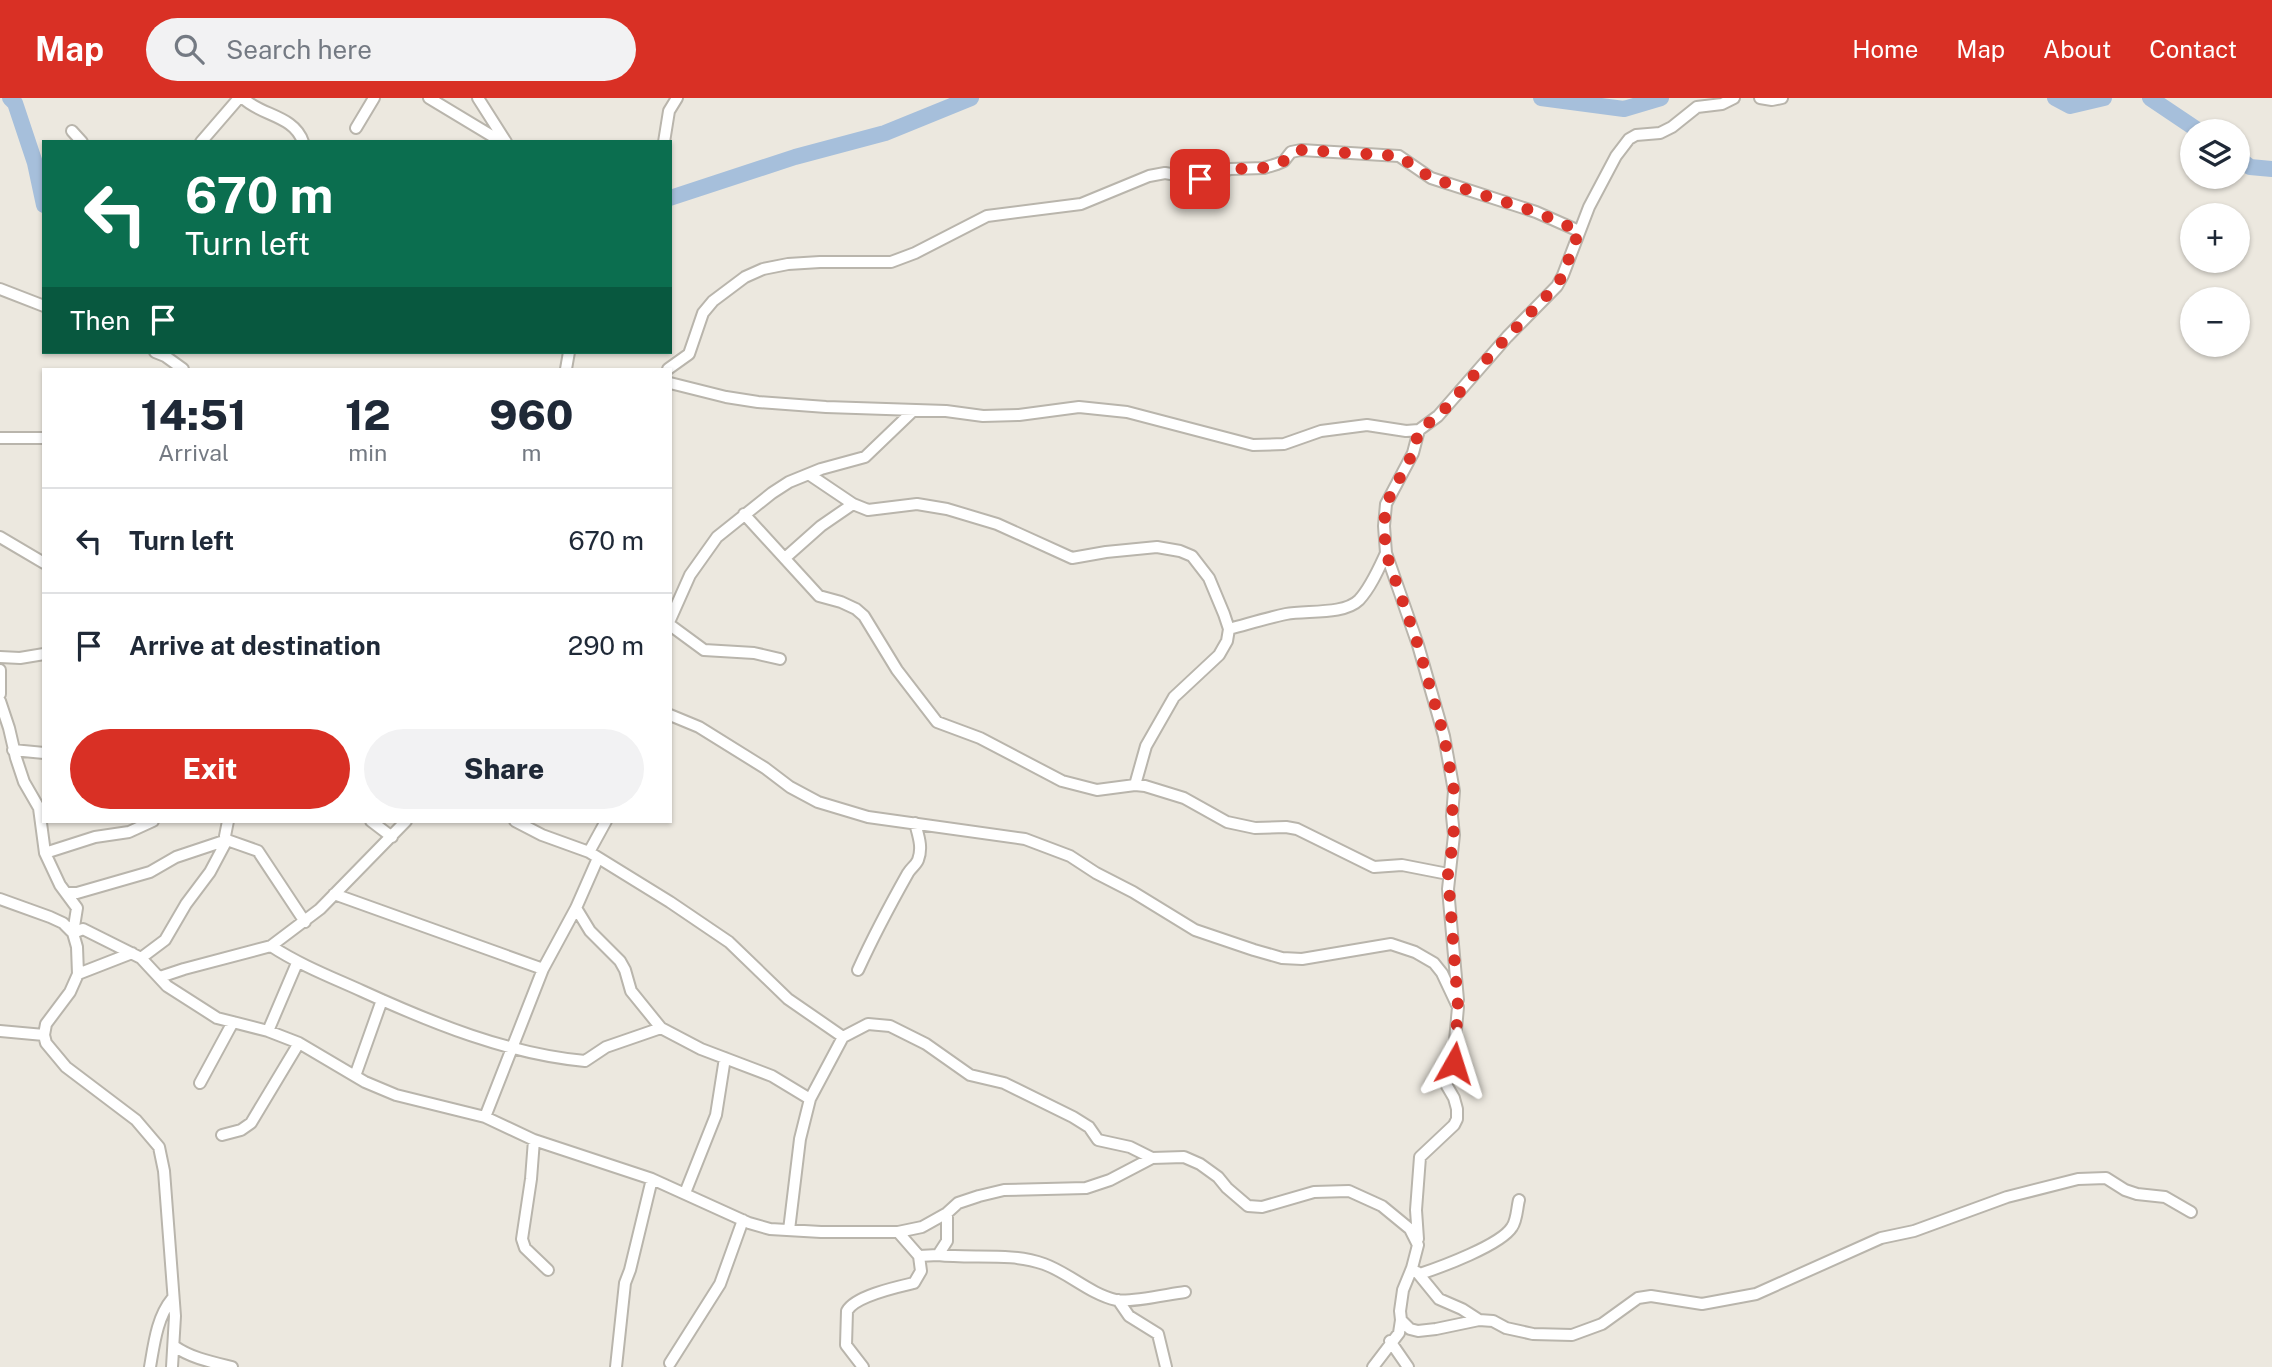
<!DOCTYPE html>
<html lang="en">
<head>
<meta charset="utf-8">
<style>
  :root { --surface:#fff; --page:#f2f2f3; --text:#1f2937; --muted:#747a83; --line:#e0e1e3; --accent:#d93025 }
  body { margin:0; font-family:"Public Sans",sans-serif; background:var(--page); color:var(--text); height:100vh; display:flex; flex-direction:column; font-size:26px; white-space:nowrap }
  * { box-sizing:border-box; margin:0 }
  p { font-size:23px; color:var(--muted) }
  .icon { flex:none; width:38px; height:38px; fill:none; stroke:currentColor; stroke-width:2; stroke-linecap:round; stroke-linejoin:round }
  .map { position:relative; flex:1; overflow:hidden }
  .details { position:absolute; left:42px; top:270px; width:630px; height:455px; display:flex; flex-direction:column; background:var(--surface); border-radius:0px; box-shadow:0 2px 5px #0004 }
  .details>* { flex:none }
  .hud { position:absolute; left:42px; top:42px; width:630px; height:214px; border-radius:0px; box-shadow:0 2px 5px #0004; background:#0b6e4f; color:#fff; overflow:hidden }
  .fabs { position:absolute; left:2180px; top:21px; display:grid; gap:14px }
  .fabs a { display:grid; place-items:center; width:70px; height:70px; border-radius:50%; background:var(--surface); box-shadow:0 2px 5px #0004; font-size:35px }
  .pin { position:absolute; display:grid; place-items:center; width:60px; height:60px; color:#fff; margin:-30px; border-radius:14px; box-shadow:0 4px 10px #0006 }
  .me { position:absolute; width:77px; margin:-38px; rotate:6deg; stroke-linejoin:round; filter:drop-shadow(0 0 5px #0008) }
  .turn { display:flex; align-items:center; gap:24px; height:147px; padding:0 28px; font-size:32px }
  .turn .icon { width:91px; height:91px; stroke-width:2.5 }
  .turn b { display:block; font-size:49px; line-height:60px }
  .then { display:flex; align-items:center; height:66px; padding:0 28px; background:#0003; gap:14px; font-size:26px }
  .eta { display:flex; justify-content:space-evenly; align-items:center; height:119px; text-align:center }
  .eta b { font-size:42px; font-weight:800; line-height:49px }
  .action { display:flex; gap:14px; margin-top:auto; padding:14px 28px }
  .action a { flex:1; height:80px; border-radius:42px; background:var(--accent); color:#fff; font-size:28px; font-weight:800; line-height:80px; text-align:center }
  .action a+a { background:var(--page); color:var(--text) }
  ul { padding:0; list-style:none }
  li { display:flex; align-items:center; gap:21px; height:105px; padding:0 28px; border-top:2px solid var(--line) }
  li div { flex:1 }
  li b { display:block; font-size:26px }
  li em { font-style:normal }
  header { display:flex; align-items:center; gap:42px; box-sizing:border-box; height:98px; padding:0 35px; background:var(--accent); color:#fff }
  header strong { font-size:33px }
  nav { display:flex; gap:38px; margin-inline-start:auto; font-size:24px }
  .search { width:490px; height:63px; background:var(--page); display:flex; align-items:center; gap:18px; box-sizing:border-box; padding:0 24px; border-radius:38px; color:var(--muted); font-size:26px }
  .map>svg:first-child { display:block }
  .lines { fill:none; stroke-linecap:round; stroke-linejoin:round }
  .river { stroke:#a6bfdb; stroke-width:16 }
  .minor-casing { stroke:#b9b5ac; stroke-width:14 }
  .minor { stroke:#fff; stroke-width:10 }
  .route { stroke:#d93025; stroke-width:12; stroke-dasharray:0 21.6 }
</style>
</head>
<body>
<header>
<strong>Map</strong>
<div class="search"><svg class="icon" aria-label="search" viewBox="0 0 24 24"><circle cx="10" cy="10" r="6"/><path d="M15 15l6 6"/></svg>Search here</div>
<nav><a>Home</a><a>Map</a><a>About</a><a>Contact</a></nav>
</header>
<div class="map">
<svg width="2272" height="1269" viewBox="0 0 2272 1269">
  <rect width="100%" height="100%" fill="#ece8df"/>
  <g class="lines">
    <path class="river" d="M 10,0 L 15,5 L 35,65 L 44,107
      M 1541,0 L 1624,11 L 1661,0
      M 2055,0 L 2070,8 L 2104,0
      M 2150,0 L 2199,33
      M 2238,60 L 2250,69 L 2272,71
      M 670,100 L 795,59 L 885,35 L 971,0"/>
    <g class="minor-casing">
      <path id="minor" d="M 243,0 C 261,18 294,17 303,44
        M 429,0 L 502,44
        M 478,0 L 506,44
        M 1760,0 L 1772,2 L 1782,0
        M 356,30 L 374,0
        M 72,33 L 82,44
        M 201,44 L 239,0
        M 664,44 L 669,13 L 677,0
        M 0,191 L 44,208
        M 155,254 L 165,258 L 183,271
        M 566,271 L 569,254
        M 668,271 L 689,256 L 703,215 L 713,203 L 745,179 L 763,171 L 788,166 L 820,164 L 891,164 L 915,155 L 987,118 L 1081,106 L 1149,78 L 1165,75 L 1200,81 L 1230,71 L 1264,70 L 1277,66 L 1284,63 L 1291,54 L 1301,52 L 1399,58 L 1431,80 L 1536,114 L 1579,133
        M 670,285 L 726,299 L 758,304 L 826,309 L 946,313 L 983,318 L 1019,317 L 1079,309 L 1127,314 L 1253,347 L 1284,346 L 1321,333 L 1367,327 L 1406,333 L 1419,332 L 1438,318 L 1507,239 L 1557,188 L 1563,177 L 1589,109 L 1616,58 L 1629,41 L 1636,37 L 1660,35 L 1672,29 L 1697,9 L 1722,6 L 1734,0
        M 1419,332 L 1413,355 L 1386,406 L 1384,428 L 1386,455 L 1418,547 L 1444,638 L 1454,693 L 1452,718 L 1454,737 L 1448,791 L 1458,902
        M 0,340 L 44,340
        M 810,377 L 853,406 L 868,412 L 917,406 L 947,411 L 997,426 L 1072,460 L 1106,454 L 1157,449 L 1180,453 L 1192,458 L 1209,480 L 1224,516 L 1229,531 L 1227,543 L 1219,557 L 1174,599 L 1146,648 L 1135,687
        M 744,416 L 819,498 L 841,504 L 856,511 L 864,518 L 897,572 L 937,624 L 980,640 L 1062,683 L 1097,692 L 1135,687 L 1145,688 L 1184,700 L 1227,724 L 1255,730 L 1286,729 L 1297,731 L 1374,769 L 1402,767 L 1448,776
        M 0,439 L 44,465
        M 785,460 L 821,428 L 853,406
        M 670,522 L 690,477 L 717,439 L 772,395 L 789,384 L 821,371 L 865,359 L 914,312
        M 670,527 L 704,552 L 754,555 L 780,561
        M 1229,531 C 1248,526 1267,520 1286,516 C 1306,512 1344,517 1359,502 C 1371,489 1379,470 1386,455
        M 0,559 L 20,560 L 44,556
        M 0,572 L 0,596
        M 0,603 L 9,630 L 16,660 L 24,684 L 39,710 L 45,755 L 60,787 L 77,810 L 73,835
        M 670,617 L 699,629 L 765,670 L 790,689 L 818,704 L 868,719 L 1025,741 L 1070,758 L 1096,775 L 1133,794 L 1195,832 L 1254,852 L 1282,860 L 1302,861 L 1391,846 L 1415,854 L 1434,865 L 1442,875 L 1458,909 L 1453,965 L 1446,977 L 1447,988 L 1454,1000 L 1457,1011 L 1457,1021 L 1454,1027 L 1420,1059 L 1416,1112 L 1418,1141
        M 13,652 L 44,655
        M 371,723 L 392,739
        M 515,723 L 542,737 L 589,754 L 670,804 L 729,844 L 788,901 L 843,939
        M 589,754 L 606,723
        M 45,755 L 95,739 L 129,734 L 153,723
        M 66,795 L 77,795 L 150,774 L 176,759 L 227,742 L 258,753 L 305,824
        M 334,796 L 543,871
        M 0,801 L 50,819 L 63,825 L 73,835 L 77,849 L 78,876 L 70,894 L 46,926 L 44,937 L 46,945 L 66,969 L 136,1022 L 159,1049 L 164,1073 L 175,1218 L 172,1269
        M 576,810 L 590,833 L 620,863 L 625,872 L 631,893 L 661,930 L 701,951 L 772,978 L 810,1001
        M 73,835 L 83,831 L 141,860 L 167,888 L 217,920 L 268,933 L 299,945 L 365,984 L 396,997 L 485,1019 L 534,1042 L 652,1081 L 749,1125 L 770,1131 L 821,1134 L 898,1134 L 922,1129 L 947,1115 L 958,1105 L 979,1098 L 1004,1092 L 1086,1090 L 1110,1082 L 1152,1060 L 1184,1059 L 1200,1066 L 1218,1079 L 1227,1090 L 1248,1108 L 1262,1109 L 1314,1094 L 1349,1093 L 1382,1108 L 1410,1131 L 1418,1147 L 1412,1170 L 1403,1192 L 1400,1213 L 1401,1222 L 1410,1231 L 1418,1233 L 1436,1231 L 1479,1222 L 1493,1223 L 1506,1230 L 1533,1236 L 1572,1237 L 1602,1226 L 1638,1200 L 1651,1198 L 1702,1206 L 1756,1196 L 1881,1140 L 1914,1133 L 2007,1099 L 2078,1081 L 2106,1080 L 2125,1092 L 2137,1096 L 2165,1099 L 2191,1114
        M 271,848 C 300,867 331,879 362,893 C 432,925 508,956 585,963 L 606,949 L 661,930
        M 141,860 L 165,842 L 186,806 L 210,774 L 227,742 L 225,738 L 228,723
        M 858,872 C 873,839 890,807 908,775 C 911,770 916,767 918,762 C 923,749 918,737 915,725
        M 78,876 L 132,855
        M 160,879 L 184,871 L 271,848 L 320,811 L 406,723
        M 0,933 L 44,937
        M 268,933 L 297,865
        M 355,978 L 382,902
        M 200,985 L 233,924
        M 485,1019 L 543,871 L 576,810 L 598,760
        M 222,1037 L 241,1032 L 251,1025 L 299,945
        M 534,1042 L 531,1081 L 522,1141 L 525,1150 L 548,1172
        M 685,1095 L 716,1017 L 725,960
        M 789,1132 L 800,1041 L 810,1001 L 843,939 L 868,926 L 890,928 L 926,946 L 970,977 L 1004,985 L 1073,1019 L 1089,1029 L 1098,1042 L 1130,1049 L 1152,1060
        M 938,1157 C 973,1161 1010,1154 1044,1166 C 1069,1175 1090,1196 1116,1202 C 1129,1205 1169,1196 1185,1194
        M 919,1158 L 938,1157 L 947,1143 L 947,1115
        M 1417,1174 L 1439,1201 L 1462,1211 L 1479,1222
        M 1420,1176 C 1441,1169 1501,1147 1512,1129 C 1517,1122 1517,1109 1519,1102
        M 1118,1202 L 1129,1218 L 1158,1236 L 1166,1269
        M 1390,1243 L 1408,1269
        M 174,1248 C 191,1260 211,1264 232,1269
        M 670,1265 L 720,1186 L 743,1122
        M 150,1269 C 154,1246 157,1219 172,1201
        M 616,1269 L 625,1185 L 630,1172 L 652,1081
        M 863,1269 L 846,1247 L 847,1213 C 855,1198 897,1189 914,1185 L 921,1173 L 919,1158 L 898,1134
        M 1373,1269 L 1399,1235 L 1401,1222"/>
    </g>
    <use href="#minor" class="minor"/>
  </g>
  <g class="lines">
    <path class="route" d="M 1200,81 C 1211,79 1221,72 1232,71 C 1247,70 1263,72 1278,66 C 1288,62 1289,55 1301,52 L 1399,58 L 1431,80 L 1536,114 L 1579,133 L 1563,177 L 1556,188 L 1492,255 L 1455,300 L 1438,318 L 1419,332 L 1413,355 L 1386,406 L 1384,428 L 1386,455 L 1418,547 L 1444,638 L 1454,693 L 1452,718 L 1454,737 L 1448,776 L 1458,909 L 1454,965"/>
  </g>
</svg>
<div class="fabs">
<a><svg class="icon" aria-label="layers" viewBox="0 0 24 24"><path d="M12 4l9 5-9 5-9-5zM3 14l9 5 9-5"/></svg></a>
<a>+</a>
<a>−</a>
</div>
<div class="pin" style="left:1200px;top:81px;background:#d93025"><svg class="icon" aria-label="arrive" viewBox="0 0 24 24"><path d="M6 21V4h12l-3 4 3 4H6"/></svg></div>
<svg class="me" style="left:1454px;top:965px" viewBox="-20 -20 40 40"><path d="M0-17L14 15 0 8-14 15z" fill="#d93025" stroke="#fff" stroke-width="4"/></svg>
<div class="hud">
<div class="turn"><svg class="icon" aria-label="left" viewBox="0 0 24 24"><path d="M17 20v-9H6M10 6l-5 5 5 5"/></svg><div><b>670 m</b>Turn left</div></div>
<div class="then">Then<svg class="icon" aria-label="arrive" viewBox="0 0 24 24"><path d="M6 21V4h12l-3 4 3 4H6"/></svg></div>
</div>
<section class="details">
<div class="eta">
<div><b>14:51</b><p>Arrival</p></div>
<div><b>12</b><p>min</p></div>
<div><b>960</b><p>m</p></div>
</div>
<ul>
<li><svg class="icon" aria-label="left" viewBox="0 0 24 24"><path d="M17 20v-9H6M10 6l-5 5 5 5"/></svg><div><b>Turn left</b></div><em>670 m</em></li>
<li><svg class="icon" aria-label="arrive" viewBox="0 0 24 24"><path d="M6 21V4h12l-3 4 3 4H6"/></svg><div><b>Arrive at destination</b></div><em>290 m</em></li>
</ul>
<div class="action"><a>Exit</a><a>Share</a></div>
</section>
</div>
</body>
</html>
